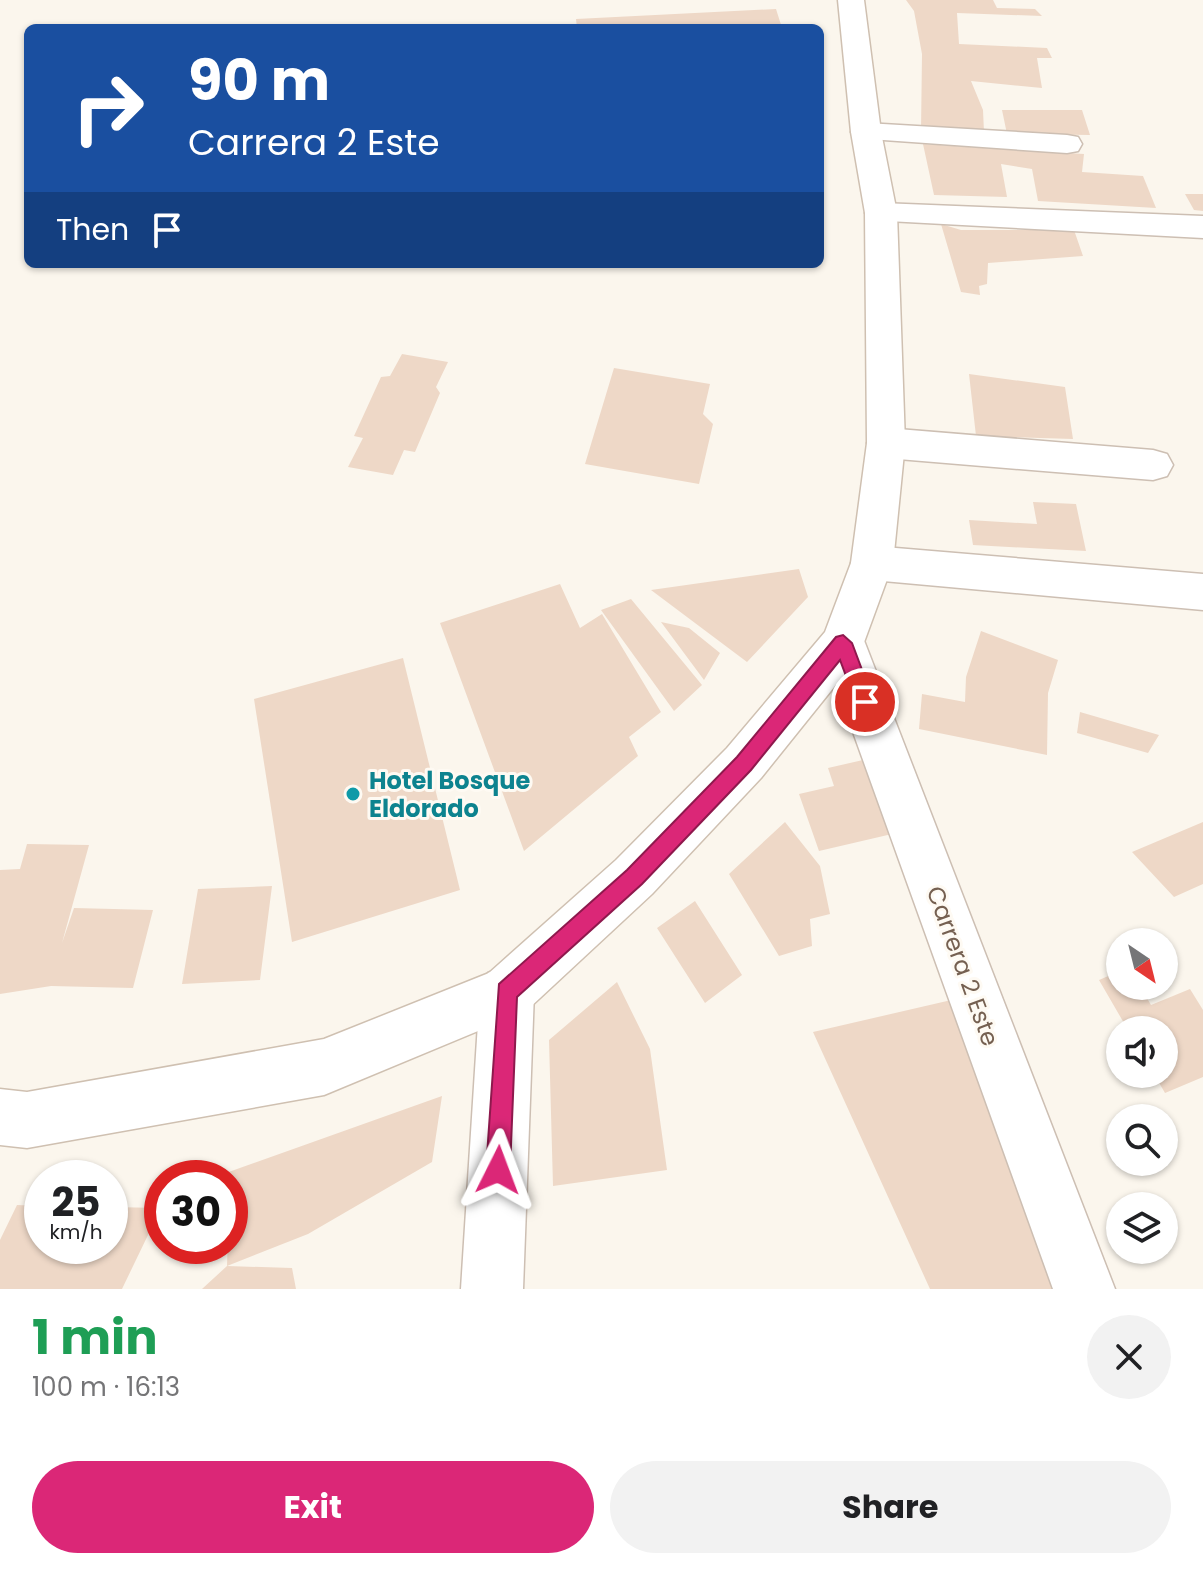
<!DOCTYPE html>
<html lang="en">
<head>
<meta charset="utf-8">
<style>
  :root { --surface:#fff; --page:#f2f2f2; --text:#202124; --muted:#757577; --accent:#db2777 }
  body { margin:0; font-family:Poppins,sans-serif; background:var(--page); color:var(--text); height:100vh; display:flex; flex-direction:column; font-size:30px; white-space:nowrap }
  * { box-sizing:border-box; margin:0 }
  p { font-size:26px; color:var(--muted) }
  .icon { flex:none; width:44px; height:44px; fill:none; stroke:currentColor; stroke-width:2; stroke-linecap:round; stroke-linejoin:round }
  .map { position:relative; height:1289px; overflow:hidden }
  .details { display:flex; flex-direction:column; background:var(--surface); flex:1 }
  .details>* { flex:none }
  .banner { position:absolute; left:24px; top:24px; width:800px; height:244px; border-radius:12px; box-shadow:0 2px 6px #0004; background:#1a4fa0; color:#fff; overflow:hidden }
  .needle { width:52px; rotate:145deg }
  .buttons { position:absolute; left:1106px; top:928px; display:grid; gap:16px }
  .buttons a { display:grid; place-items:center; width:72px; height:72px; border-radius:50%; background:var(--surface); box-shadow:0 2px 6px #0004; font-size:40px }
  .speed { position:absolute; left:24px; top:1160px; display:flex; gap:16px; font-size:40px; font-weight:700; text-align:center }
  .speed>* { display:grid; place-content:center; width:104px; height:104px; border-radius:50%; background:var(--surface); box-shadow:0 2px 6px #0004; line-height:1 }
  .speed small { font-size:20px; font-weight:400 }
  .speed .limit { border:12px solid #d22; background:#fff; color:#111 }
  .pin { position:absolute; display:grid; place-items:center; width:68px; height:68px; color:#fff; margin:-34px; border:4px solid #fff; border-radius:50%; box-shadow:0 2px 8px #0007 }
  .me { position:absolute; width:88px; margin:-44px; rotate:3deg; stroke-linejoin:round; filter:drop-shadow(0 0 6px #0008) }
  .turn { display:flex; align-items:center; gap:28px; height:168px; padding:0 32px; font-size:36px }
  .turn .icon { width:104px; height:104px; stroke-width:2.5 }
  .turn b { display:block; font-size:56px; line-height:68px }
  .then { display:flex; align-items:center; height:76px; padding:0 32px; background:#0003; gap:16px; font-size:30px }
  .round { display:grid; place-items:center; flex:none; width:84px; height:84px; border-radius:42px; background:var(--page) }
  .summary { display:flex; align-items:center; justify-content:space-between; height:136px; padding:0 32px }
  h1 { font-size:48px; font-weight:700; line-height:60px; color:#1e9e55 }
  .action { display:flex; gap:16px; margin-top:auto; padding:16px 32px }
  .action a { flex:1; height:92px; border-radius:48px; background:var(--accent); color:#fff; font-size:32px; font-weight:700; line-height:92px; text-align:center }
  .action a+a { background:var(--page); color:var(--text) }
  .map>svg:first-child { display:block }
  .building { fill:#eed8c7 }
  .lines { fill:none; stroke-linecap:round; stroke-linejoin:round }
  .minor-casing { stroke:#cdbfb3; stroke-width:3 }
  .secondary-casing { stroke:#cfc0b1; stroke-width:3 }
  .minor { fill:#fff; fill-rule:evenodd }
  .secondary { fill:#fff; fill-rule:evenodd }
  .route { fill:#db2777; stroke:#8e194d; stroke-width:2 }
  .culture-dot { fill:#0f9aa8; stroke:#fefaf3; stroke-width:3 }
  .labels { text-anchor:middle; dominant-baseline:central; stroke-width:6; stroke-linejoin:round; paint-order:stroke }
  .culture-label { font-size:24px; font-weight:bold; fill:#0d838f; stroke:#fefaf3; text-anchor:start }
  .street-label { font-size:24px; fill:#756051; stroke:#fefaf3 }
</style>
</head>
<body>
<div class="map">
<svg width="1203" height="1289" viewBox="0 0 1203 1289">
  <rect width="100%" height="100%" fill="#fbf6ed"/>
  <path class="building" d="M 906,0 L 993,0 L 997,8 L 1035,9 L 1042,16 L 957,13 L 959,44 L 1047,48 L 1052,58 L 1037,58 L 1042,88 L 971,81 L 983,110 L 984,132 L 921,131 L 922,54 L 914,11 Z
    M 776,9 L 782,28 L 577,28 L 576,19 Z
    M 1002,110 L 1082,110 L 1090,135 L 1007,134 Z
    M 923,144 L 1084,154 L 1082,172 L 1143,176 L 1156,208 L 1038,201 L 1032,169 L 1001,164 L 1007,197 L 934,195 Z
    M 1185,194 L 1203,194 L 1203,211 L 1194,210 Z
    M 941,224 L 961,230 L 1074,230 L 1083,256 L 988,263 L 987,284 L 979,286 L 980,295 L 961,292 Z
    M 402,354 L 448,362 L 436,387 L 440,393 L 415,452 L 404,450 L 393,475 L 348,467 L 363,438 L 354,436 L 381,377 L 390,376 Z
    M 614,368 L 710,384 L 703,414 L 713,424 L 699,484 L 585,464 Z
    M 969,374 L 1065,387 L 1073,439 L 976,436 Z
    M 1033,502 L 1076,504 L 1086,551 L 973,545 L 969,520 L 1037,524 Z
    M 799,569 L 808,597 L 747,662 L 651,590 Z
    M 560,584 L 580,628 L 602,614 L 661,712 L 629,737 L 638,756 L 524,851 L 440,623 Z
    M 631,599 L 702,685 L 674,711 L 601,610 Z
    M 661,622 L 689,628 L 720,653 L 704,680 Z
    M 981,631 L 1058,660 L 1048,693 L 1047,755 L 919,729 L 922,694 L 965,702 L 966,677 Z
    M 403,658 L 460,890 L 292,942 L 254,699 Z
    M 1080,712 L 1159,735 L 1148,753 L 1077,733 Z
    M 863,760 L 892,834 L 819,851 L 799,794 L 834,786 L 828,768 Z
    M 785,822 L 820,866 L 830,914 L 810,919 L 812,946 L 779,956 L 729,874 Z
    M 1203,822 L 1203,884 L 1174,897 L 1132,852 Z
    M 27,844 L 89,845 L 62,943 L 74,908 L 153,910 L 133,988 L 51,986 L 0,994 L 0,870 L 20,869 Z
    M 272,886 L 260,980 L 182,984 L 198,889 Z
    M 695,901 L 742,975 L 705,1003 L 657,928 Z
    M 1120,971 L 1120,986 L 1140,986 L 1151,1005 L 1190,989 L 1203,1010 L 1203,1077 L 1165,1093 L 1154,1074 L 1164,1074 L 1164,1030 L 1128,1030 L 1099,980 Z
    M 617,982 L 650,1049 L 667,1170 L 553,1186 L 549,1040 Z
    M 960,998 L 1062,1289 L 930,1289 L 813,1032 Z
    M 442,1096 L 432,1162 L 308,1234 L 227,1266 L 230,1178 L 224,1178 L 223,1174 Z
    M 17,1205 L 42,1206 L 42,1246 L 110,1246 L 110,1207 L 161,1208 L 122,1289 L 0,1289 L 0,1240 Z
    M 227,1266 L 292,1268 L 296,1289 L 202,1289 Z"/>
  <g class="lines">
    <g class="minor-casing">
      <path id="minor" d="M 866,123 L 1067,135 L 1078,137 L 1082,144 L 1078,151 L 1067,153 L 855,138 L 851,132 L 855,126 Z
        M 881,203 L 1203,216 L 1203,238 L 869,220 L 865,213 L 869,206 Z
        M 886,428 L 1153,450 L 1167,454 L 1173,465 L 1167,476 L 1153,480 L 886,458 L 872,453 L 867,443 L 872,433 Z
        M 872,546 L 1203,574 L 1203,610 L 872,580 L 857,575 L 851,563 L 857,551 Z
        M 843,624 L 859,630 L 865,643 L 1115,1289 L 1053,1289 L 821,643 L 827,630 Z
        M 507,965 L 526,973 L 534,992 L 523,1289 L 461,1289 L 480,992 L 488,973 Z"/>
    </g>
    <g class="secondary-casing">
      <path id="secondary" d="M 838,0 L 864,0 L 881,132 L 897,213 L 905,443 L 893,563 L 859,656 L 761,778 L 652,894 L 526,1011 L 324,1095 L 27,1148 L 0,1145 L 0,1089 L 27,1092 L 324,1039 L 489,973 L 616,860 L 727,748 L 825,632 L 851,563 L 867,443 L 865,213 L 851,132 Z"/>
    </g>
    <use href="#minor" class="minor"/>
    <use href="#secondary" class="secondary"/>
  </g>
  <path class="route" d="M 843,635 L 852,643 L 874,702 L 871,708 L 858,708 L 840,660 L 751,770 L 642,884 L 517,997 L 510,1170 L 506,1179 L 498,1182 L 489,1179 L 486,1170 L 499,984 L 627,870 L 737,757 L 836,637 Z"/>
  <circle class="culture-dot" cx="353" cy="794" r="8"/>
  <g class="labels">
    <g class="culture-label">
      <text x="369" y="780">Hotel Bosque<tspan x="369" dy="28">Eldorado</tspan></text>
    </g>
    <g class="street-label">
      <text transform="translate(963 966) rotate(70)">Carrera 2 Este</text>
    </g>
  </g>
</svg>
<div class="buttons">
<a><svg class="needle" viewBox="-14 -14 28 28"><path d="M0-13l5 13h-10z" fill="#e53935"/><path d="M0 13l5-13h-10z" fill="#757577"/></svg></a>
<a><svg class="icon" aria-label="sound" viewBox="0 0 24 24"><path d="M4 9h4l5-4v14l-5-4H4zM17 9q2 3 0 6"/></svg></a>
<a><svg class="icon" aria-label="search" viewBox="0 0 24 24"><circle cx="10" cy="10" r="6"/><path d="M15 15l6 6"/></svg></a>
<a><svg class="icon" aria-label="layers" viewBox="0 0 24 24"><path d="M12 4l9 5-9 5-9-5zM3 14l9 5 9-5"/></svg></a>
</div>
<div class="speed"><div>25<small>km/h</small></div><div class="limit">30</div></div>
<div class="pin" style="left:865px;top:702px;background:#d93025"><svg class="icon" aria-label="arrive" viewBox="0 0 24 24"><path d="M6 21V4h12l-3 4 3 4H6"/></svg></div>
<svg class="me" style="left:498px;top:1170px" viewBox="-20 -20 40 40"><path d="M0-17L14 15 0 8-14 15z" fill="#db2777" stroke="#fff" stroke-width="4"/></svg>
<div class="banner">
<div class="turn"><svg class="icon" aria-label="right" viewBox="0 0 24 24"><path d="M7 20v-9h11M14 6l5 5-5 5"/></svg><div><b>90 m</b>Carrera 2 Este</div></div>
<div class="then">Then<svg class="icon" aria-label="arrive" viewBox="0 0 24 24"><path d="M6 21V4h12l-3 4 3 4H6"/></svg></div>
</div>
</div>
<section class="details">
<div class="summary"><div><h1>1 min</h1><p>100 m · 16:13</p></div><a class="round"><svg class="icon" aria-label="close" viewBox="0 0 24 24"><path d="M6 6l12 12M18 6L6 18"/></svg></a></div>
<div class="action"><a>Exit</a><a>Share</a></div>
</section>
</body>
</html>
